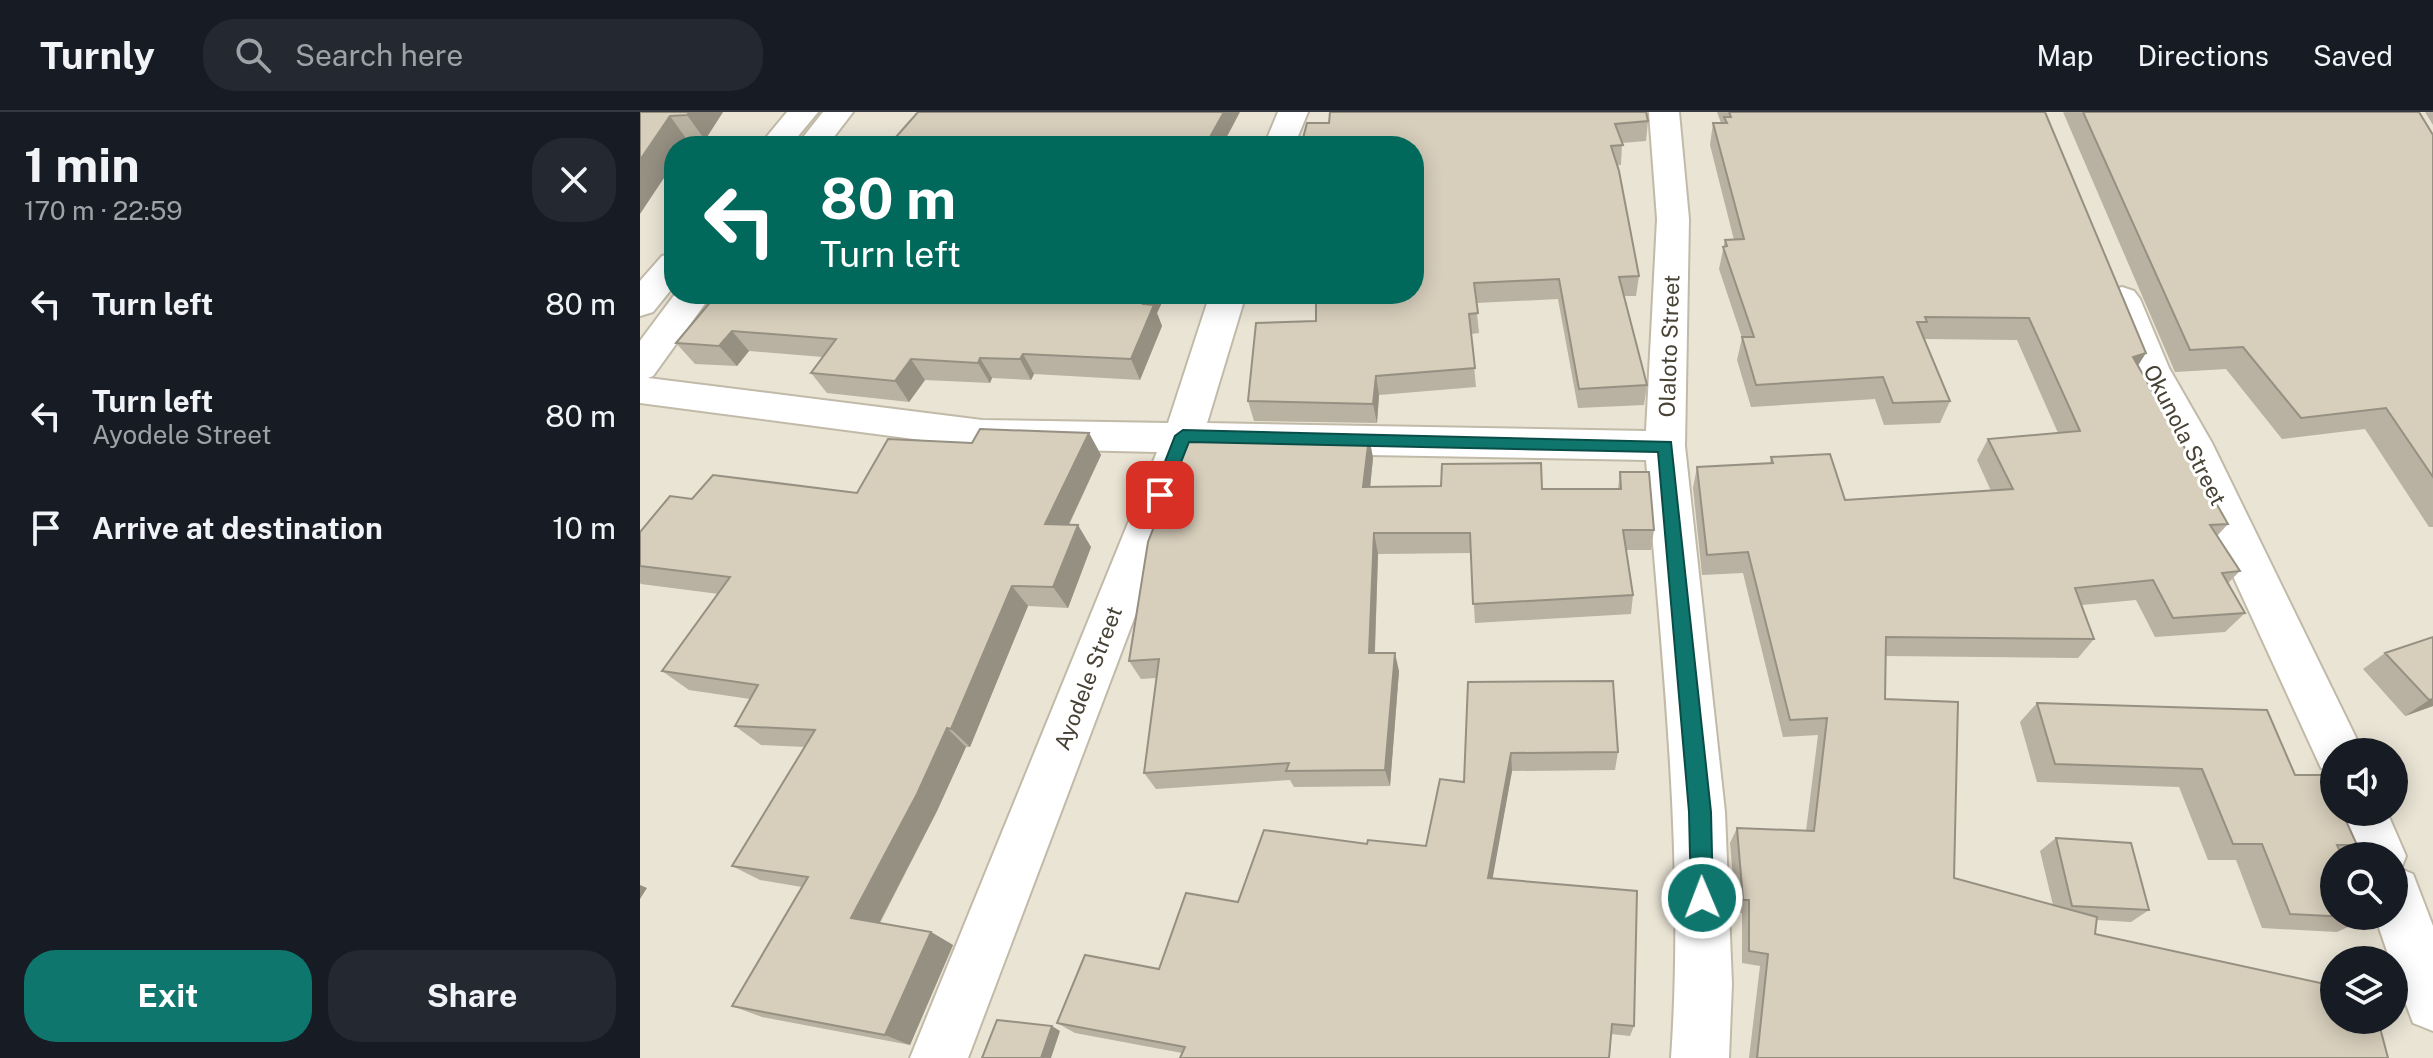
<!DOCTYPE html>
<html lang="en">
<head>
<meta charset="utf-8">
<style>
  :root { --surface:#171b24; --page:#242831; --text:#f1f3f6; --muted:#9ea1a6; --line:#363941; --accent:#0f766e }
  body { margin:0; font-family:"Public Sans",sans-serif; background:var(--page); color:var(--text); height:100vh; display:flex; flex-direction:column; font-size:30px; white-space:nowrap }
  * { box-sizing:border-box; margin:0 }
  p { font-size:26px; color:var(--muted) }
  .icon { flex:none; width:44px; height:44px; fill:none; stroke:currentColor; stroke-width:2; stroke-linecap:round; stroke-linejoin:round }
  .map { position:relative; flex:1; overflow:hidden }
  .details { display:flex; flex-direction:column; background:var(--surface); width:640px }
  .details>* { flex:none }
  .top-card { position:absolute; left:24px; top:24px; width:760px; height:168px; border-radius:32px; box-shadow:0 4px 20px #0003; background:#00695c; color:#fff; overflow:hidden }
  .tools { position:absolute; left:1680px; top:626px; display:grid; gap:16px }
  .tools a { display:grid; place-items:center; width:88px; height:88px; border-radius:50%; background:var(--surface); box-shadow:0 4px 20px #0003; font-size:40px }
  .pin { position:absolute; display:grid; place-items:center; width:68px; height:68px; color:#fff; margin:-34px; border-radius:16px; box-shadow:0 4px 12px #0006 }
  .me { position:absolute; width:88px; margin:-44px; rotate:359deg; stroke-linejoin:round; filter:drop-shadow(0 0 6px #0008) }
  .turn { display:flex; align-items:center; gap:28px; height:168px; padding:0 24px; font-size:36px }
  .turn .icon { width:104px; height:104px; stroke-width:2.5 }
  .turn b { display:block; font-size:56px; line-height:68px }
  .round { display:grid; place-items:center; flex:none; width:84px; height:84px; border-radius:32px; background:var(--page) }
  .head { display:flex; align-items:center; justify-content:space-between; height:136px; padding:0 24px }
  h1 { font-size:48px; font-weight:700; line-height:60px }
  .action { display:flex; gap:16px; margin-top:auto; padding:16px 24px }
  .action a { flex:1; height:92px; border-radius:32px; background:var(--accent); color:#fff; font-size:32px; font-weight:700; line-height:92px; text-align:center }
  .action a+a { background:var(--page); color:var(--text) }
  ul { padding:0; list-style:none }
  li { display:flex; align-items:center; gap:24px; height:112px; padding:0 24px }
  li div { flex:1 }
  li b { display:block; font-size:30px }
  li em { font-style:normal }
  header { display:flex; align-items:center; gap:48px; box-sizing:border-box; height:112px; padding:0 40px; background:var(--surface); border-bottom:2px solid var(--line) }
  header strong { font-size:38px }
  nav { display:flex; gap:44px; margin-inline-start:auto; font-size:28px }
  .search { width:560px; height:72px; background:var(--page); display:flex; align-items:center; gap:20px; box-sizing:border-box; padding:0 28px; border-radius:32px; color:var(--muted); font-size:30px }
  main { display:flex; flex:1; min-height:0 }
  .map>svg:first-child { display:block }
  .residential { fill:#e9e4d4; fill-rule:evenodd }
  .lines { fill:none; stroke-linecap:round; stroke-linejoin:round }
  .minor-casing { stroke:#c1baa8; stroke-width:4 }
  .minor { fill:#fff; fill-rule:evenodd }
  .wall { fill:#b9b1a1 }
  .shaded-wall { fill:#969083 }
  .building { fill:#d7cebb; stroke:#969083; stroke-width:2 }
  .route { fill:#0f766e; stroke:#0a4d48; stroke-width:2 }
  .labels { text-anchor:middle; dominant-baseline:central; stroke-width:6; stroke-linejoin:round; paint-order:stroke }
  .street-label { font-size:22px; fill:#484235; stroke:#fff }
</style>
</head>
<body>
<header>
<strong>Turnly</strong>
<div class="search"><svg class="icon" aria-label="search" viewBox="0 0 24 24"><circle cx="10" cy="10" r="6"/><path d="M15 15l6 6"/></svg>Search here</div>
<nav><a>Map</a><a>Directions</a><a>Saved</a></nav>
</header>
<main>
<section class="details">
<div class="head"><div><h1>1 min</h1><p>170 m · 22:59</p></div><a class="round"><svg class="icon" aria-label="close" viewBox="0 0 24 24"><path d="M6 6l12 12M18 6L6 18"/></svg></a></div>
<ul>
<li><svg class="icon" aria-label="left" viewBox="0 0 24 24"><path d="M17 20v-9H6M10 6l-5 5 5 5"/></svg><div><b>Turn left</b></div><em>80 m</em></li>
<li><svg class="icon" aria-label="left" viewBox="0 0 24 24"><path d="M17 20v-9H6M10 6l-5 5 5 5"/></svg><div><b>Turn left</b><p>Ayodele Street</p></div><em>80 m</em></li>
<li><svg class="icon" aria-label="arrive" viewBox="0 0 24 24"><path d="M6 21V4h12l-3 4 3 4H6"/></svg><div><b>Arrive at destination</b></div><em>10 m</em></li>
</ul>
<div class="action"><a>Exit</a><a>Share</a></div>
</section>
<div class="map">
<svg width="1793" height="946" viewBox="0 0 1793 946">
  <rect width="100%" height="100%" fill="#f5f1e7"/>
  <path class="residential" d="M 0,0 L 1793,0 L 1793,946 L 0,946 ZM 34,34 L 774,34 L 774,182 L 34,182 ZM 1694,640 L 1754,640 L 1754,700 L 1694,700 ZM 1694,744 L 1754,744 L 1754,804 L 1694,804 ZM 1694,848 L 1754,848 L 1754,908 L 1694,908 Z"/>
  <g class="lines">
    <g class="minor-casing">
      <path id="minor" d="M 147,0 L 178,0 L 150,34 L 119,34 Z
        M 183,0 L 213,0 L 187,34 L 156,34 Z
        M 638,0 L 668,0 L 654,34 L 624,34 Z
        M 1009,0 L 1039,0 L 1049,107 L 1045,334 L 1085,700 L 1092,872 L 1089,946 L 1031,946 C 1045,746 1022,547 1006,348 L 557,340 L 328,946 L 270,946 L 517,340 L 342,336 L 0,291 L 0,229 L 35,182 L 72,182 L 13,264 L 8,266 L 342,308 L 528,311 L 570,182 L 606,182 L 567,311 L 1006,319 L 1017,107 Z
        M 34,141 L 34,174 L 13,200 L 0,204 L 0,169 L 22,144 Z
        M 1482,175 L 1494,179 L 1500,187 L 1529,256 L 1572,331 L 1723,640 L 1694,640 L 1694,661 L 1681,656 L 1532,331 L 1491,256 L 1464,187 L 1470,179 Z
        M 1697,700 L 1747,700 L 1766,744 L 1761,757 L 1773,762 L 1793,814 L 1793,919 L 1773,911 L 1754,860 L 1754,848 L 1750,848 L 1735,804 L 1754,804 L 1754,744 L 1714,744 Z"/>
    </g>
    <use href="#minor" class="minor"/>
  </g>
  <path class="wall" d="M 0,0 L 83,0 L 65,28 L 48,29 Z
    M 1077,0 L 1405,0 L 1498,254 L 1588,412 L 1577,424 L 1600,459 L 1588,471 L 1605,501 L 1585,520 L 1515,525 L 1496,488 L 1442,493 L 1454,527 L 1438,546 L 1246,544 L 1245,587 L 1314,766 L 1413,793 L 1400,739 L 1416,726 L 1509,798 L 1491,810 L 1457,808 L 1455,822 L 1748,946 L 1109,946 L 1120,854 L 1102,851 L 1102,801 L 1096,801 L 1090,731 L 1097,716 L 1166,719 L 1178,623 L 1143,625 L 1103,461 L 1062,463 L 1053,376 L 1057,355 L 1130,351 L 1131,345 L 1205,388 L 1351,379 L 1337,348 L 1348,327 L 1418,321 L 1377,228 L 1284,227 L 1310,289 L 1300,311 L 1244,313 L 1235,287 L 1111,295 L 1097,248 L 1102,226 L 1079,157 L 1085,128 L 1094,128 L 1070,33 L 1073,11 L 1081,11 Z
    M 1423,0 L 1779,0 L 1793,23 L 1793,415 L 1789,415 L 1725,317 L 1642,327 L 1586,257 L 1535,260 Z
    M 1785,0 L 1793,0 L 1793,13 Z
    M 1008,9 L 1006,29 L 982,31 L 981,53 L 978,53 L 999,164 L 996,184 L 984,184 L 1007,273 L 1004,293 L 938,296 L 918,187 L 836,191 L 839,221 L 831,222 L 836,275 L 739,283 L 737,311 L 614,309 L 608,289 L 676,209 L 774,182 L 661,34 Z
    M 76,182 L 526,182 L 517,201 L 522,214 L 500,268 L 394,262 L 391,268 L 352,266 L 350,271 L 285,268 L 269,290 L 187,281 L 171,261 L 183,245 L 109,239 L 97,254 L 55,252 L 36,231 L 77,183 Z
    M 449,321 L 461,343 L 429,413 L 451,435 L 428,496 L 388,494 L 330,635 L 326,635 L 297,699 L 240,811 L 291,820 L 313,833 L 270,933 L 122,905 L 92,894 L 162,775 L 120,768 L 92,754 L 165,635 L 121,633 L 95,614 L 110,587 L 49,578 L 22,559 L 79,482 L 1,472 L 0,471 L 0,420 L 52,387 L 217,381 L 332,331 Z
    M 729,325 L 733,346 L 730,375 L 978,377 L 980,360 L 1014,418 L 1011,438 L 986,438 L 993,483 L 991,502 L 835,511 L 831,441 L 738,442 L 735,541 L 759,559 L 750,674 L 654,675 L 650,668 L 516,677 L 504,661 L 516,566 L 501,567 L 489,549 L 603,328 Z
    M 1793,525 L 1793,594 L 1765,604 L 1723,557 L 1745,541 Z
    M 828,570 L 978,640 L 975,658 L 872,659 L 852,766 L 994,914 L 990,924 L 971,922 L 542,941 L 435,921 L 417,911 L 519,857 L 598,790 L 727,732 L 786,734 L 824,670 Z
    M 1397,591 L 1655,663 L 1717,733 L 1701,742 L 1728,806 L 1697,820 L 1622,816 L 1596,748 L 1568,748 L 1539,675 L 1397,670 L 1380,610 Z"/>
  <path class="shaded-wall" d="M 50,0 L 83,0 L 65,28 L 47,3 Z
    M 584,0 L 600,0 L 582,34 L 565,34 Z
    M 30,4 L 48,29 L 45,34 L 34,34 L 34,51 L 0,102 L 0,48 Z
    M 508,182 L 526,182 L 517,201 L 522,214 L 500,268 L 491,247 L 503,192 Z
    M 92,219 L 109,239 L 97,254 L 79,234 Z
    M 1506,241 L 1492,263 L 1493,245 Z
    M 383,242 L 394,262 L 391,268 L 380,247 Z
    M 340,246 L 352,266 L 350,271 L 338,251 Z
    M 271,247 L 285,268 L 269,290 L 255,269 Z
    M 736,264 L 739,283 L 737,311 L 733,292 Z
    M 449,321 L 461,343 L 419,433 L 405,412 Z
    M 729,325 L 733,346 L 728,396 L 723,375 Z
    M 438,413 L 451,435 L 428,496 L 413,475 Z
    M 734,421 L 738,442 L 734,560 L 729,541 Z
    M 372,474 L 388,494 L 330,635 L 311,617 Z
    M 755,541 L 759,559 L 750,674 L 745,658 Z
    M 1793,587 L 1793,594 L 1765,604 L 1789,588 Z
    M 307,616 L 326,635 L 297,699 L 235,819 L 211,806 Z
    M 871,641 L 872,659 L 850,781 L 848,766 Z
    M 0,773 L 7,776 L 0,787 Z
    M 291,820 L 313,833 L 270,933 L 245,923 Z
    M 412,914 L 420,919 L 411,946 L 401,946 Z"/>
  <path class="building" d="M 0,0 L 50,0 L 47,3 L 30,4 L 0,48 Z
    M 278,0 L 584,0 L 565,34 L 248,34 Z
    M 690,0 L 1006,0 L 1008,9 L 975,12 L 983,33 L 971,34 L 979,59 L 999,164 L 979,165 L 1007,273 L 939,277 L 919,167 L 834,171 L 838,201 L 829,202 L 835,256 L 736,264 L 733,292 L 608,289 L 616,211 L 676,209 L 676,182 L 774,182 L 774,34 L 661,34 L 667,11 L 689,11 Z
    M 1089,0 L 1405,0 L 1506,241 L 1493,245 L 1588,412 L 1570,413 L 1600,459 L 1582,461 L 1605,501 L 1533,506 L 1513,468 L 1435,476 L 1454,527 L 1246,525 L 1245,587 L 1318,590 L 1314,766 L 1457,805 L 1455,822 L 1694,874 L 1694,908 L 1738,908 L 1748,946 L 1117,946 L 1128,842 L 1109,839 L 1109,788 L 1103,788 L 1097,716 L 1174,719 L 1187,606 L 1150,608 L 1108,440 L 1067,443 L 1057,355 L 1133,351 L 1131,345 L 1190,342 L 1205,388 L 1373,377 L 1348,327 L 1440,319 L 1389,206 L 1285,205 L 1287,210 L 1277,210 L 1310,289 L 1253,291 L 1243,265 L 1116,273 L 1102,225 L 1114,225 L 1083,135 L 1087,134 L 1085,128 L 1104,127 L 1073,11 L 1087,11 L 1084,5 L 1091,5 Z
    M 1443,0 L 1779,0 L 1793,23 L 1793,365 L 1746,296 L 1661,306 L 1603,235 L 1550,238 Z
    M 77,182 L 508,182 L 503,192 L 514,193 L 491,247 L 383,242 L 380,247 L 340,246 L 338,251 L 271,247 L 255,269 L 171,261 L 196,227 L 92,219 L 79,234 L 36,231 Z
    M 340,317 L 449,321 L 405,412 L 438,413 L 413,475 L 372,474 L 311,617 L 307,616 L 277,682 L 211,806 L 291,820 L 245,923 L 92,894 L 168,765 L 92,754 L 175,618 L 95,614 L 118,573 L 22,559 L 90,465 L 0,454 L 0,420 L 30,384 L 52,387 L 73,363 L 217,381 L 248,327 L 332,331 Z
    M 550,322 L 603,328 L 604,323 L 729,325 L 723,375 L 801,374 L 802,352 L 901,351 L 902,377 L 981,377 L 980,360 L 1009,360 L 1014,418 L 983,418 L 993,483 L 833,492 L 830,421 L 734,421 L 729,541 L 755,541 L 745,658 L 646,659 L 649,651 L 504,661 L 519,547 L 489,549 L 508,430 Z
    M 1793,525 L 1793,587 L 1789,588 L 1745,541 Z
    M 973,569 L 978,640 L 871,641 L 848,766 L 997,779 L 994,914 L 972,912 L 969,946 L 540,946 L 545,935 L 417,911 L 445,843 L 519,857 L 546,781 L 598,790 L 624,718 L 727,732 L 728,728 L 786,734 L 800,667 L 824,670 L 828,570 Z
    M 1397,591 L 1627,598 L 1655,663 L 1684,663 L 1694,684 L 1694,700 L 1702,700 L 1717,733 L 1697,733 L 1702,744 L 1694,744 L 1694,804 L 1728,804 L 1728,806 L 1650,802 L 1622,732 L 1593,732 L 1562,657 L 1415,652 Z
    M 1416,726 L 1491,731 L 1509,798 L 1432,794 Z
    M 357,908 L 412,914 L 401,946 L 342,946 Z"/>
  <path class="route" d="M 543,318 L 1031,330 L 1071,700 L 1073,786 L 1070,794 L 1062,797 L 1054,794 L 1051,786 L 1049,700 L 1018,340 L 549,330 L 526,388 L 514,388 L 512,383 L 535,324 Z"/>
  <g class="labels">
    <g class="street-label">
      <text transform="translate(1029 234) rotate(-88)">Olaloto Street</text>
      <text transform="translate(1545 323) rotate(63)">Okunola Street</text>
      <text transform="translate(448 566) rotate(-69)">Ayodele Street</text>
    </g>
  </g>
</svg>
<div class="tools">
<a><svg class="icon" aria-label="sound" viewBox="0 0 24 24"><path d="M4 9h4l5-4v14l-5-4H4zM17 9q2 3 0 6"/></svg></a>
<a><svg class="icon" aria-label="search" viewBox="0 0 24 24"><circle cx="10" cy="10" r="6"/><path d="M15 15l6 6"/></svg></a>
<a><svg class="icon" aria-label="layers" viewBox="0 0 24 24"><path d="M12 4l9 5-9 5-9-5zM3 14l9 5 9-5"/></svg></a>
</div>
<div class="pin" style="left:520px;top:383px;background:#d93025"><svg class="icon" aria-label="arrive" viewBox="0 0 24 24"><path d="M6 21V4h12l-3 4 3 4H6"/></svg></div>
<svg class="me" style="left:1062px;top:786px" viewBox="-20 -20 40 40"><circle r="17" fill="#0f766e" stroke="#fff" stroke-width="3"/><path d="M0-11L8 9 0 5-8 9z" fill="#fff"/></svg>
<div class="top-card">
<div class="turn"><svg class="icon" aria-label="left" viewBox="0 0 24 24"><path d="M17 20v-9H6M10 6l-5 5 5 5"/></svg><div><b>80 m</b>Turn left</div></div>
</div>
</div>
</main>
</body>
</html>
